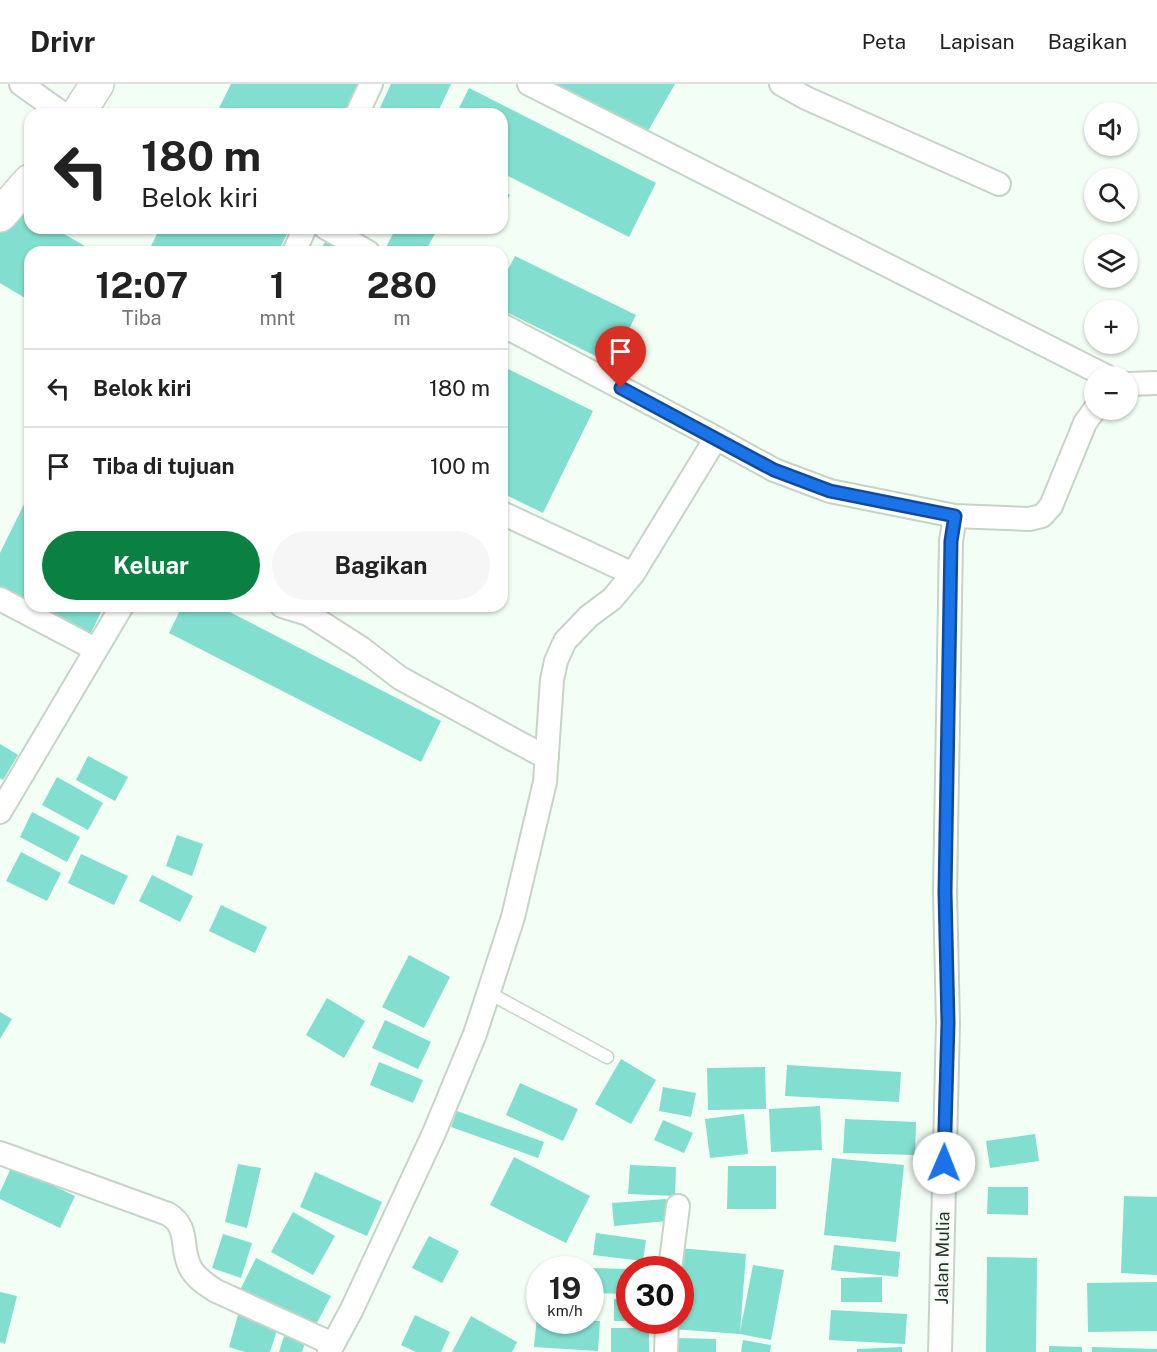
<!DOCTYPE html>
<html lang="id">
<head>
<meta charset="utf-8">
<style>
  :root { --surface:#fff; --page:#f6f6f6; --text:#222; --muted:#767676; --line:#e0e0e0; --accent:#0b8043 }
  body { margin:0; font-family:"Public Sans",sans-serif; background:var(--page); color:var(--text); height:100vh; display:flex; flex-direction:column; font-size:22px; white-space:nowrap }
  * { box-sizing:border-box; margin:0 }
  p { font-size:20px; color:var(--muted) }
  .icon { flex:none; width:33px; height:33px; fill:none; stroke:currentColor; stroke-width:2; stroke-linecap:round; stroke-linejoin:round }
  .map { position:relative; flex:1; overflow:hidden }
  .details { position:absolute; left:24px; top:162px; width:484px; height:366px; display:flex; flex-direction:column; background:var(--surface); border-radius:18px; box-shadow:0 2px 4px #0004 }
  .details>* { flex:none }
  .banner { position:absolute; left:24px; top:24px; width:484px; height:126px; border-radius:18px; box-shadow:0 2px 4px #0004; background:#fff; color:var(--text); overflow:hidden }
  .controls { position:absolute; left:1084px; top:18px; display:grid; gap:12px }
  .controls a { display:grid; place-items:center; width:54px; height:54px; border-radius:50%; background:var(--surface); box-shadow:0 2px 4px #0004; font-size:30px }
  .speed { position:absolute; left:526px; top:1172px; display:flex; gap:12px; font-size:30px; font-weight:700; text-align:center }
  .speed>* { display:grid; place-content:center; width:78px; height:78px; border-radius:50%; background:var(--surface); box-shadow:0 2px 4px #0004; line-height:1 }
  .speed small { font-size:15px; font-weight:400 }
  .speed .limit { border:9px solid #d22; background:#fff; color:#111 }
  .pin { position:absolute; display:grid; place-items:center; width:51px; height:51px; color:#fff; margin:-62px -26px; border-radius:50% 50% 50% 0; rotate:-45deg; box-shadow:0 0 6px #0007 }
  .pin .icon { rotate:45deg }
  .me { position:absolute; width:66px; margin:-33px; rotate:1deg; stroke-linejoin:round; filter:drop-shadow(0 0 4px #0008) }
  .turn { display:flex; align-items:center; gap:21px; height:126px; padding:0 18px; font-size:27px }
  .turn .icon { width:78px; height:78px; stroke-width:2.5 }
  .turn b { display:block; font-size:42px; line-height:51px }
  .eta { display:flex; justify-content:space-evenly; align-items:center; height:102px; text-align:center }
  .eta b { font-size:36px; font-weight:700; line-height:42px }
  .primary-button { display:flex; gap:12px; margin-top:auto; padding:12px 18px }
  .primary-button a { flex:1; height:69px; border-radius:36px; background:var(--accent); color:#fff; font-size:24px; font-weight:700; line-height:69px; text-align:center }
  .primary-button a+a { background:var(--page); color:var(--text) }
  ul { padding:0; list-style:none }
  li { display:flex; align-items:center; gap:18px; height:78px; padding:0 18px; border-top:2px solid var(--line) }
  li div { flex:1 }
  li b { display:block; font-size:22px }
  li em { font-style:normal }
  header { display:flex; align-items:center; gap:36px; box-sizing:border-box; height:84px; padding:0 30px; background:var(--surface); border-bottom:2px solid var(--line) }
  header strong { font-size:28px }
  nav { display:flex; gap:33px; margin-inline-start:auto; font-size:21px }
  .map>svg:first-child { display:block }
  .building { fill:#82dece }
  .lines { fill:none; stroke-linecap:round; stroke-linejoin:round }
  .lane-casing { stroke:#c6d4c7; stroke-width:15 }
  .street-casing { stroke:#c6d4c7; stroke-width:26 }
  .primary-casing { stroke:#c6d4c7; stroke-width:36 }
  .lane { stroke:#fff; stroke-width:12 }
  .street { stroke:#fff; stroke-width:22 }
  .primary { stroke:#fff; stroke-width:33 }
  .route-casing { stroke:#114b97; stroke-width:15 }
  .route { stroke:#1a73e8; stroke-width:10 }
  .labels { text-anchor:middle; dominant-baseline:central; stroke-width:4.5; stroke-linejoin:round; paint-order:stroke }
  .street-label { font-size:18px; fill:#2b302b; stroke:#f3fff4 }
</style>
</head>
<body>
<header>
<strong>Drivr</strong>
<nav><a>Peta</a><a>Lapisan</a><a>Bagikan</a></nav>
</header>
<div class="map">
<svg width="1157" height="1268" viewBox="0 0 1157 1268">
  <rect width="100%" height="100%" fill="#f3fff4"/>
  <path class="building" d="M 231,0 L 360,0 L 346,30 L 216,30 Z
    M 391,0 L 451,0 L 437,30 L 377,30 Z
    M 550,0 L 675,0 L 644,54 Z
    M 469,4 L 656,99 L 629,153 L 502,89 L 502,30 L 456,30 Z
    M 502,107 L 510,111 L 502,125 Z
    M 16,121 L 30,130 L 30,144 L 54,144 L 95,168 L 30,168 L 30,217 L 0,199 L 0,148 Z
    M 160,144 L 290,144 L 278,168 L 148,168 Z
    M 396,144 L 438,144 L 425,168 L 386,168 L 384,167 Z
    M 328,153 L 354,168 L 319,168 Z
    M 515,172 L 636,231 L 612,280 L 502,226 L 502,197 Z
    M 502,282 L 593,327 L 543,429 L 502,409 Z
    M 30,408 L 30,522 L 104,522 L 89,553 L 0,509 L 0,469 Z
    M 182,522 L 218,522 L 441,637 L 421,678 L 169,549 Z
    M 0,660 L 18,671 L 3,696 L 0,694 Z
    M 88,672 L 128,693 L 115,717 L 76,696 Z
    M 57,693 L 103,719 L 88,746 L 42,721 Z
    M 32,728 L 80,753 L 67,778 L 20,753 Z
    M 177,751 L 203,760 L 192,792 L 166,782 Z
    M 21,768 L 61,789 L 47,817 L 6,797 Z
    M 81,770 L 128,792 L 114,821 L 68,799 Z
    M 152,791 L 193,812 L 180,838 L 139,817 Z
    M 221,821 L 267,843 L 255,869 L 209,847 Z
    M 409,871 L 450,893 L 424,944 L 382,923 Z
    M 327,914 L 365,937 L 344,974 L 306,951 Z
    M 0,928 L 12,935 L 0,955 Z
    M 385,936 L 431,958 L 418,985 L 372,964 Z
    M 621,975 L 656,996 L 631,1040 L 595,1020 Z
    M 379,978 L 423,996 L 413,1019 L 370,1001 Z
    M 787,981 L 901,988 L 899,1018 L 785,1012 Z
    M 765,983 L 766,1025 L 708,1026 L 707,984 Z
    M 520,999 L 578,1025 L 563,1057 L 506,1031 Z
    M 663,1003 L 696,1009 L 691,1033 L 659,1027 Z
    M 820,1022 L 822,1066 L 771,1068 L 769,1025 Z
    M 457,1027 L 544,1058 L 538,1074 L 451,1043 Z
    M 744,1030 L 748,1070 L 710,1074 L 705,1035 Z
    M 845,1035 L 916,1038 L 915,1071 L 843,1069 Z
    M 663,1036 L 693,1049 L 684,1069 L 654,1056 Z
    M 1035,1050 L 1039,1077 L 990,1084 L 986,1057 Z
    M 514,1073 L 590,1112 L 566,1159 L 490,1121 Z
    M 832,1074 L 904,1081 L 896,1158 L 824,1151 Z
    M 238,1080 L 261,1084 L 247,1144 L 225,1138 Z
    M 630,1081 L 676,1083 L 675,1112 L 628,1110 Z
    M 12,1082 L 75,1112 L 60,1144 L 0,1115 L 0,1108 Z
    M 728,1082 L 776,1082 L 776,1125 L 727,1125 Z
    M 315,1088 L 382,1118 L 367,1152 L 300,1123 Z
    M 988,1103 L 1028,1103 L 1028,1131 L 987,1130 Z
    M 1124,1112 L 1157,1113 L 1157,1191 L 1121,1189 Z
    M 666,1115 L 667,1137 L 614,1142 L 612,1119 Z
    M 293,1128 L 335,1152 L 313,1191 L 271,1168 Z
    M 596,1149 L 646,1156 L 643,1177 L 593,1171 Z
    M 223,1150 L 252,1159 L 241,1194 L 212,1184 Z
    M 429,1152 L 459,1167 L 442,1199 L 412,1184 Z
    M 834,1161 L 900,1168 L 898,1193 L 831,1186 Z
    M 679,1164 L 746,1170 L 740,1248 L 753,1181 L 784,1186 L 771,1256 L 740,1250 L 672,1245 L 673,1236 L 681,1236 L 681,1185 Z
    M 987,1173 L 1037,1174 L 1036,1268 L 986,1268 Z
    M 256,1174 L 331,1212 L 311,1250 L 237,1212 Z
    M 568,1176 L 586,1185 L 563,1185 Z
    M 591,1184 L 630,1185 L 630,1210 L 591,1209 Z
    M 882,1193 L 882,1218 L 841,1218 L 841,1194 Z
    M 1157,1198 L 1157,1247 L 1088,1248 L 1087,1199 Z
    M 0,1208 L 17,1212 L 5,1260 L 0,1258 Z
    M 614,1215 L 630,1215 L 630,1237 L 614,1237 Z
    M 831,1226 L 907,1230 L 905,1260 L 829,1256 Z
    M 238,1231 L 278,1243 L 270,1268 L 245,1268 L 229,1263 Z
    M 415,1231 L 450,1248 L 441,1268 L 416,1268 L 401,1261 Z
    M 471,1232 L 517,1258 L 512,1268 L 452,1268 Z
    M 537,1232 L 540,1232 L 540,1236 L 600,1237 L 598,1267 L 534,1263 Z
    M 611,1244 L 649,1244 L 649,1268 L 611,1268 Z
    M 284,1252 L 305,1259 L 302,1268 L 279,1268 Z
    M 677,1254 L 716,1255 L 716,1268 L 677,1268 Z
    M 743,1256 L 771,1261 L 770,1268 L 741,1268 Z
    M 1049,1262 L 1082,1263 L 1082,1268 L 1049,1268 Z
    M 902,1263 L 902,1268 L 857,1268 L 857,1265 Z
    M 1092,1263 L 1157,1265 L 1157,1268 L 1092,1268 Z"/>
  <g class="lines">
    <g class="lane-casing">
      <path id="lane" d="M 489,909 L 607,973"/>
    </g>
    <g class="street-casing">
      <path id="street" d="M 21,0 L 63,30
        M 529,0 L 1106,292
        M 781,0 L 806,14 L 999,100
        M 357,30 L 371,0
        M 326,144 L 368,168
        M 294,168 L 305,144
        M 502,241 L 716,354 L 774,386 L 830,407 L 955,432 L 1029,435 L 1042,432 L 1051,422 L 1085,339 L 1095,325
        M 1128,300 L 1157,299
        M 502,429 L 633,490
        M 0,515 L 95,565
        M 282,522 L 308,530 L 361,564 L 400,594 L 547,674
        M 0,728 L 122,522
        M 0,1069 L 168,1130 C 191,1144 179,1164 191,1185 C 197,1195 207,1201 216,1207 L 333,1260
        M 670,1185 L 678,1122
        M 329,1268 L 352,1225 L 434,1049 L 475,950 L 492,898 L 513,833 L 545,698 L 552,596 L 556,577 L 565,557 L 589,532 L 612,515 L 633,490 L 716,354
        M 666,1268 L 667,1236
        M 940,1268 L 948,939 L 945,808 L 951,457 L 955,432"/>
    </g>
    <g class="primary-casing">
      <path id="primary" d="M 78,30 L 97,0
        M 0,131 L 30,97"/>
    </g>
    <use href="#lane" class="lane"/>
    <use href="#street" class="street"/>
    <use href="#primary" class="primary"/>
  </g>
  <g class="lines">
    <g class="route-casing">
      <path id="route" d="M 621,304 L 774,386 L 830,407 L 955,432 L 951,457 L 945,808 L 948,939 L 944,1079"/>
    </g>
    <use href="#route" class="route"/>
  </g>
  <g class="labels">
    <g class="street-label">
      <text transform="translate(942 1174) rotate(-89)">Jalan Mulia</text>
    </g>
  </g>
</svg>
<div class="controls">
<a><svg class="icon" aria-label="sound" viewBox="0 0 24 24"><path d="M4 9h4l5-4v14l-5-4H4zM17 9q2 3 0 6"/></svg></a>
<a><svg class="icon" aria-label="search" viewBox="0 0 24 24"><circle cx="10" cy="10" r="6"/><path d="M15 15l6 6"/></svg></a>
<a><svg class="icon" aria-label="layers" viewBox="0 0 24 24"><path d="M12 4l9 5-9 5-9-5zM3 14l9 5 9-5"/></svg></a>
<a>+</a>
<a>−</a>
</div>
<div class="speed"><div>19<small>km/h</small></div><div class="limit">30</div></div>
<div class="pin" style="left:621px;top:304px;background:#d93025"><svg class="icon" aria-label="arrive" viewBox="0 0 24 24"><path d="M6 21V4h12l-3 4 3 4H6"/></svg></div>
<svg class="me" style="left:944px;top:1079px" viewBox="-20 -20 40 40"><circle r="19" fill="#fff"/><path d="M0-13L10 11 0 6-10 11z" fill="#1a73e8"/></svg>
<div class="banner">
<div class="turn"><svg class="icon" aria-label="left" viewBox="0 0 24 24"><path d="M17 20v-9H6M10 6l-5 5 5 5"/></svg><div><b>180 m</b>Belok kiri</div></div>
</div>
<section class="details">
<div class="eta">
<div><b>12:07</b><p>Tiba</p></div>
<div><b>1</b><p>mnt</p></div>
<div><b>280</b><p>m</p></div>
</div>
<ul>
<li><svg class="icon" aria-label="left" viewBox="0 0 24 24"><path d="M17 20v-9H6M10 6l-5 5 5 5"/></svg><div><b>Belok kiri</b></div><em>180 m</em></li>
<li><svg class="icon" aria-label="arrive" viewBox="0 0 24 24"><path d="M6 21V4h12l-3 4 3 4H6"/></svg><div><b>Tiba di tujuan</b></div><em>100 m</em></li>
</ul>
<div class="primary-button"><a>Keluar</a><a>Bagikan</a></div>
</section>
</div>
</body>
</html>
